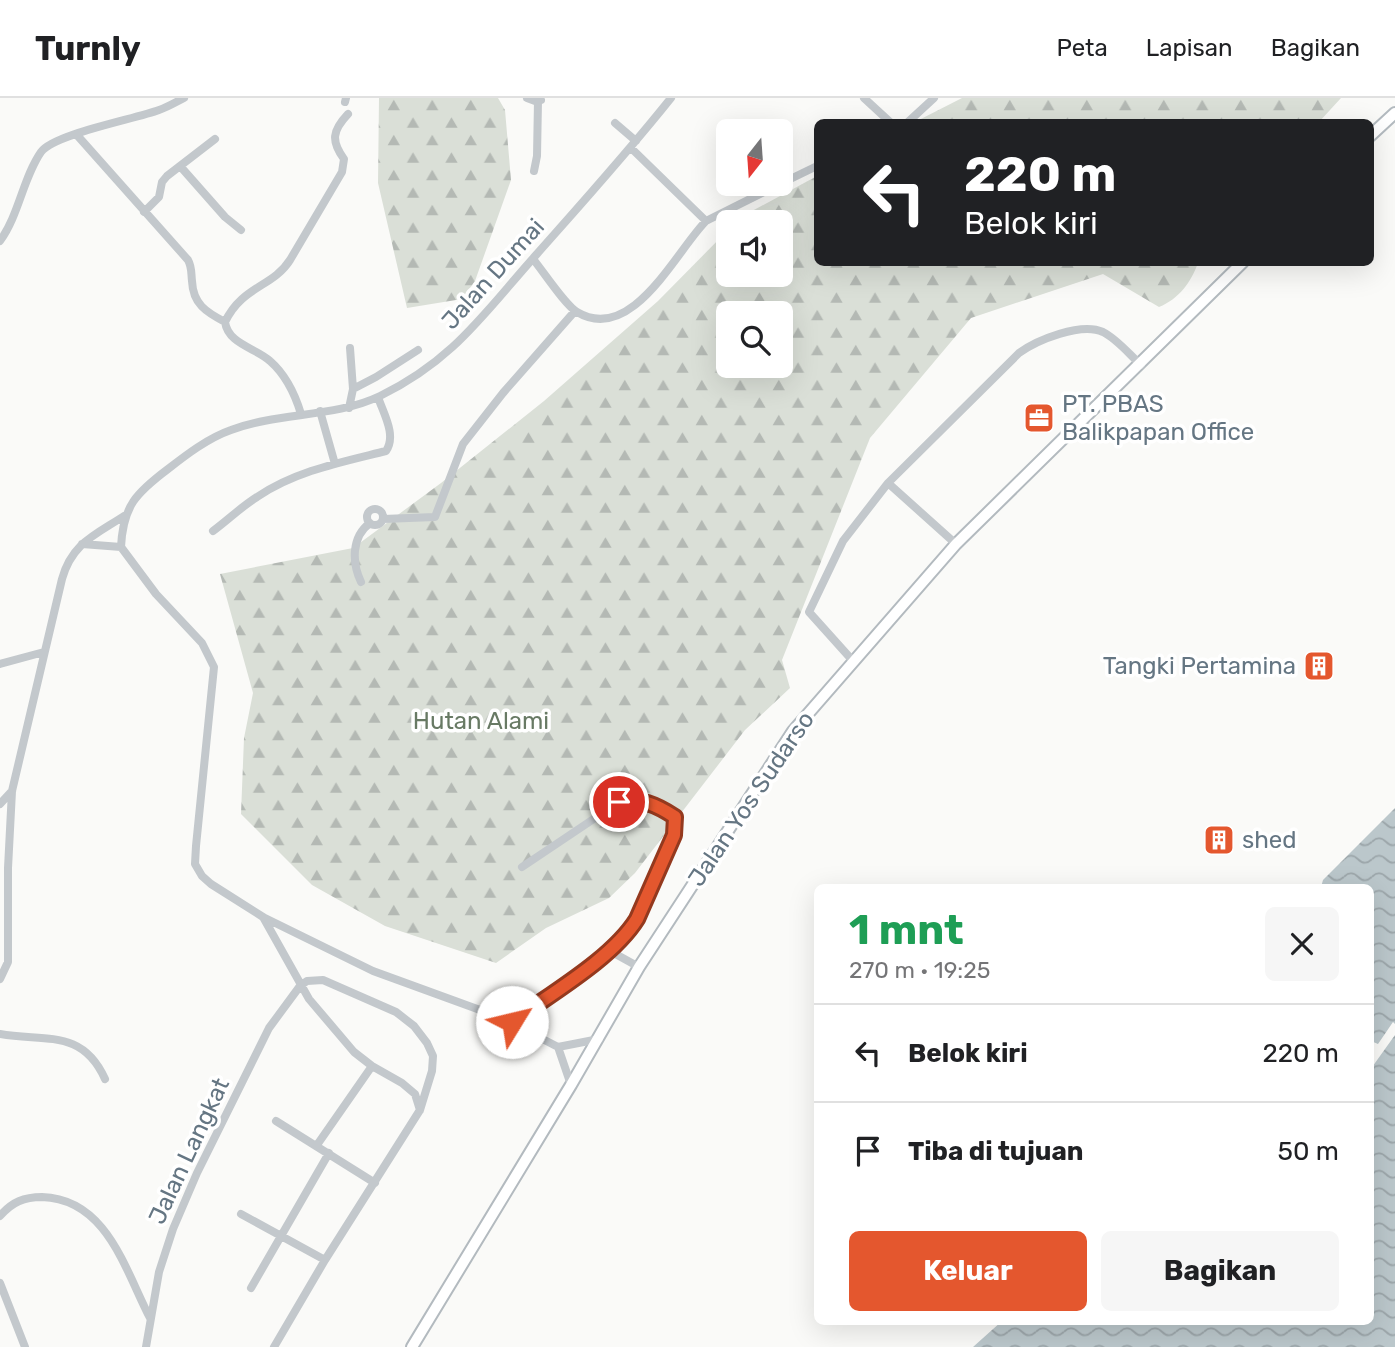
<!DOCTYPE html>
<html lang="id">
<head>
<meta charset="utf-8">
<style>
  :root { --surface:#fff; --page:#f6f6f6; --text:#202124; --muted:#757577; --line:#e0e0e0; --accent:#e4572e }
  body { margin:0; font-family:Rubik,sans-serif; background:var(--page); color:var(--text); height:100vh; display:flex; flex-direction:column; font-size:26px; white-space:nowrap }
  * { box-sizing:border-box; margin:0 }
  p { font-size:23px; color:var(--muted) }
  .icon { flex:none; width:38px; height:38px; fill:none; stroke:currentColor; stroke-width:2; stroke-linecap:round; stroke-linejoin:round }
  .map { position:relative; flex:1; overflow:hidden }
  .panel { position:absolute; left:814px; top:786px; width:560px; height:441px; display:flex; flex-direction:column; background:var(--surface); border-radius:10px; box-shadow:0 7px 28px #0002 }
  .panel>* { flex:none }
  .guide { position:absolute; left:814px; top:21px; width:560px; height:147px; border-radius:10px; box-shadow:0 7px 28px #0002; background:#202124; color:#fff; overflow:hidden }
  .needle { width:46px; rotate:197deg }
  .controls { position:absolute; left:716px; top:21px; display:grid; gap:14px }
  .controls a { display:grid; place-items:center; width:77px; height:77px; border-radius:10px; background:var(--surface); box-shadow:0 7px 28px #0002; font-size:35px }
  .pin { position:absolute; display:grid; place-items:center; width:60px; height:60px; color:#fff; margin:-30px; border:4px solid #fff; border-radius:50%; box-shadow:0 2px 7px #0007 }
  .me { position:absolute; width:77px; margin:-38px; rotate:54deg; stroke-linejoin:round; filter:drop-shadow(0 0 5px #0008) }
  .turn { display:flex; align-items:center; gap:24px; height:147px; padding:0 35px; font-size:32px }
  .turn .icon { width:91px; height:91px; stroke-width:2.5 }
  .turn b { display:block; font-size:49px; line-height:60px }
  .round { display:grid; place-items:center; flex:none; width:74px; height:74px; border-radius:10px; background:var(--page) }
  .headline { display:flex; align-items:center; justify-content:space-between; height:119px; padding:0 35px }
  h1 { font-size:42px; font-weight:700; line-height:52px; color:#1e9e55 }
  .button { display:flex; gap:14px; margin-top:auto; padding:14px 35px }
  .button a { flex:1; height:80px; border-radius:10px; background:var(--accent); color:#fff; font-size:28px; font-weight:700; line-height:80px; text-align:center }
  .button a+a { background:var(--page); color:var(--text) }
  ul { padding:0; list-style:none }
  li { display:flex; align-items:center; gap:21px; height:98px; padding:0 35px; border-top:2px solid var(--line) }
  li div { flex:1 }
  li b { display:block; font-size:26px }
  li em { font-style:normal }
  header { display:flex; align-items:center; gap:42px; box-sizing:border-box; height:98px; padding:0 35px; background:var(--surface); border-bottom:2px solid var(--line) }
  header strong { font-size:33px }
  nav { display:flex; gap:38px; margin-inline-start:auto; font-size:24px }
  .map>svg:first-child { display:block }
  .forest { fill:url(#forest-firs); fill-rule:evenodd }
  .water { fill:url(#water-waves) }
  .pier { fill:#fafaf8 }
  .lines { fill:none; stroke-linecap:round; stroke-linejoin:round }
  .secondary-casing { stroke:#b3babf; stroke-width:14 }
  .street { stroke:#c3c8cc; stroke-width:8 }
  .secondary { stroke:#fff; stroke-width:10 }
  .route-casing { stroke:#94391e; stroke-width:18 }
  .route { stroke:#e4572e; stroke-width:12 }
  .labels { text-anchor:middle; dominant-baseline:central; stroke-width:7; stroke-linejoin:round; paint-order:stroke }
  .street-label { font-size:24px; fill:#657683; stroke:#fff }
  .poi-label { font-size:24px; fill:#657683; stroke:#fff; text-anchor:start }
  .park-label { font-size:24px; fill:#687a64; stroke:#fff }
</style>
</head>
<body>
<header>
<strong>Turnly</strong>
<nav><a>Peta</a><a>Lapisan</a><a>Bagikan</a></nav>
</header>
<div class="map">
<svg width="1395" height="1249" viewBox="0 0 1395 1249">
  <defs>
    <pattern id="forest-firs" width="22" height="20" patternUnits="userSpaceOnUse" patternTransform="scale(1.75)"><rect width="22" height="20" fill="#dadfd7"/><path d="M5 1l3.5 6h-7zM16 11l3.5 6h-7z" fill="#b4b9b4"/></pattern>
    <pattern id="water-waves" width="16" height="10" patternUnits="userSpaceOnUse" patternTransform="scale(1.75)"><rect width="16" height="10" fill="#bbc7cb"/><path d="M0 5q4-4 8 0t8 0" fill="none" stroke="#9ca6aa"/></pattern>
  </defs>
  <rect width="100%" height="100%" fill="#fafaf8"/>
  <path class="forest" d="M 379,0 L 498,0 L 505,12 L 511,82 L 475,183 L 462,201 L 407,210 L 378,85 Z
    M 962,0 L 1341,0 L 1319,24 L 915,24 Z
    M 817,78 L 817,164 L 1198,165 C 1191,184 1179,201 1159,209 L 1103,176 L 971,220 L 870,340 L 782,562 L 790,590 L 745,632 L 635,775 L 609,800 L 546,830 L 496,865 L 385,828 L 312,787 L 241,716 L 244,640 L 253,595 L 220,476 L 353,450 L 441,385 L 544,303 L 658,203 L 728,132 L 728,177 L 780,177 L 780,124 L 735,124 L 741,119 ZM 728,215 L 780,215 L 780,268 L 728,268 Z"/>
  <path class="water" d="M 1395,710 L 1395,1249 L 973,1249 L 1002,1223 L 1370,1223 L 1370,789 L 1321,789 L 1323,782 Z"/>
  <path class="pier" d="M 1393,924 L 1395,926 L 1395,937 L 1370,972 L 1370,945 L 1371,943 L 1378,946 Z"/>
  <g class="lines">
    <g class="secondary-casing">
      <path id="secondary" d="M 1370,38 L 1395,15
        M 412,1249 L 571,987 L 639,869 L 793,633 L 956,446 L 1243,164"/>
    </g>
    <path class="street" d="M 527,0 L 535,3 L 541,2
      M 864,0 L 890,24
      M 345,4 L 346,0
      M 908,24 L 934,0
      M 615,25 L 636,43
      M 76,36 L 188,162 C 192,169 191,175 192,183 C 193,206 206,214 225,224
      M 631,50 L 706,123 L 780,86
      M 180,68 L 225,119 L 241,132
      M 534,73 L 537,58 L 538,3
      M 780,86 L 817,68
      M 144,114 L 159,99 L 162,84 L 167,78 L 215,41
      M 0,143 C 19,117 23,80 41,54 C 54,36 135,21 159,12 C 168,9 176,4 184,0
      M 533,161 C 543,173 565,207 577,214 C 632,247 676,153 706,123
      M 350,250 L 353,291
      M 349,310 L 353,291 L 376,279 L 418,252
      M 320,313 L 335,366
      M 301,316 C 295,296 286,277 270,263 C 256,250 228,246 225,224 C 242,188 273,189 290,162 L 342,74 L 344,61 C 331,43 332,33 348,16
      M367 419a8 8 0 1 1 16 0a8 8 0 1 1-16 0Z
      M 383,421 L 435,419 L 463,346 L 503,295 L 575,213
      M 213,433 C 228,422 241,409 257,399 C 295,373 342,364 386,353 C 397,337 383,315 378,299
      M 82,446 L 121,449
      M 956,446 L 888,385 L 1019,255 C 1037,242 1081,224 1103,234 C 1117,241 1129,256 1141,267
      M 121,449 L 156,496 L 202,545 L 214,569 L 196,748 L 195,766 L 202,778 L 211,786 L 263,819 L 373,873 L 502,920 L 558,949
      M 121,449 C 123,408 136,395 168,371 C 186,357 208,340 231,332 C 279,314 334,320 380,298 C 454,262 484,215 536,157 C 582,105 628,54 671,0
      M 361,484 C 352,465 351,439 370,425
      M 853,563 L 809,514 L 843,443 L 888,385
      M 0,566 L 44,554
      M 0,706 L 12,693
      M 263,819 L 309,901 L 354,954 L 372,968 L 402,985 L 415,996 L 420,1012
      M 610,853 L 639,869
      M 0,881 L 8,864 L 8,770 L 12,693 L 62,481 C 72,445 95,437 124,418
      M 511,924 C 549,897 613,860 637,821 L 674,737 L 675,718 C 657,707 640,699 619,704 L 522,769
      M 0,936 C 44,944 82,930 105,981
      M 558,949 L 599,941
      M 558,949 L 571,987
      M 276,1023 L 375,1085
      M 317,1047 L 372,968
      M 241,1116 L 325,1162
      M 0,1118 C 12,1104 24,1099 42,1099 C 107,1101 125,1172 150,1220
      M 0,1185 L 25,1249
      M 251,1190 L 329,1055
      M 146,1249 L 159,1174 L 173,1131 L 197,1075 L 269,930 L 300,888 L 307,883 L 323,882 L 396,914 L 414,928 L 427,945 L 433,958 L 432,973 L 420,1012 L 325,1162 L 274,1249"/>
    <use href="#secondary" class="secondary"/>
  </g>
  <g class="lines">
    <g class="route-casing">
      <path id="route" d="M 512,924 C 550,896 612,861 637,821 L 674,737 L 675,719 C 657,707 639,699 619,704"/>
    </g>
    <use href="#route" class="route"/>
  </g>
  <defs>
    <g id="office-square" transform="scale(1.575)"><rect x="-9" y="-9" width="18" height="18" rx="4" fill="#e4572e" stroke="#fff"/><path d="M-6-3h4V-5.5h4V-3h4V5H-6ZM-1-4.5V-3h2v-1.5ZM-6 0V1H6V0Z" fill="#fff"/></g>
    <g id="building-square" transform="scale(1.575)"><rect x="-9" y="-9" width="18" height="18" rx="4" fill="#e4572e" stroke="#fff"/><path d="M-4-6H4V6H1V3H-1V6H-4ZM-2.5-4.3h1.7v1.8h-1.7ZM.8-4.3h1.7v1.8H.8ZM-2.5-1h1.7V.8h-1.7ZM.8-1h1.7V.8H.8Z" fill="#fff"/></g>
  </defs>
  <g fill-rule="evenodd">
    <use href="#office-square" x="1039" y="320"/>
    <use href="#building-square" x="1319" y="568"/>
    <use href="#building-square" x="1219" y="742"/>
  </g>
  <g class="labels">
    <g class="street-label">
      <text transform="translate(493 176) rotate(-48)">Jalan Dumai</text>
      <text transform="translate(751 701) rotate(-56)">Jalan Yos Sudarso</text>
      <text transform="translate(189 1053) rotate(-65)">Jalan Langkat</text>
    </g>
    <g class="poi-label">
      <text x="1062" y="306">PT. PBAS<tspan x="1062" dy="28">Balikpapan Office</tspan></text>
      <text x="1296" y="568" text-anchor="end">Tangki Pertamina</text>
      <text x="1242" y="742">shed</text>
    </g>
    <g class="park-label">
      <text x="481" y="623">Hutan Alami</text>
    </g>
  </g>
</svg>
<div class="controls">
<a><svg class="needle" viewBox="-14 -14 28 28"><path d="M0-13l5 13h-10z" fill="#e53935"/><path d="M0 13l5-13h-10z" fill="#757577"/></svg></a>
<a><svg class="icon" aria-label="sound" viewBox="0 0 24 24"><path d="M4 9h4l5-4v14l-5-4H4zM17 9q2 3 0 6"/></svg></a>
<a><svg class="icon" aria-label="search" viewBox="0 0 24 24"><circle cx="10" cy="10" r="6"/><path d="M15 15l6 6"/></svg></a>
</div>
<div class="pin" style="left:619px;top:704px;background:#d93025"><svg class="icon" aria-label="arrive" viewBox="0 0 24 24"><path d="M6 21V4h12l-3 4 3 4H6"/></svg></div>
<svg class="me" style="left:512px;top:924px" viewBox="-20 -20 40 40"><circle r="19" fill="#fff"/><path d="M0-13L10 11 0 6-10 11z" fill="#e4572e"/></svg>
<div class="guide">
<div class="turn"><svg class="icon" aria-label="left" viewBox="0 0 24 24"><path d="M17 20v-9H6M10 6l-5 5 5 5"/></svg><div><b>220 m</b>Belok kiri</div></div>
</div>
<section class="panel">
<div class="headline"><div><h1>1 mnt</h1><p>270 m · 19:25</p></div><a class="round"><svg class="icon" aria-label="close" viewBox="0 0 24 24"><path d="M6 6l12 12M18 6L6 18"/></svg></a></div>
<ul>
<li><svg class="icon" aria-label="left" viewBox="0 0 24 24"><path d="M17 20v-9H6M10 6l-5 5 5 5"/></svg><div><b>Belok kiri</b></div><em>220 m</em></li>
<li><svg class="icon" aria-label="arrive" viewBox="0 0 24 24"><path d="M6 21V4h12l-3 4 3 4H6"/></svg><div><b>Tiba di tujuan</b></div><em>50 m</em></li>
</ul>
<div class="button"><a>Keluar</a><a>Bagikan</a></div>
</section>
</div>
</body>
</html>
